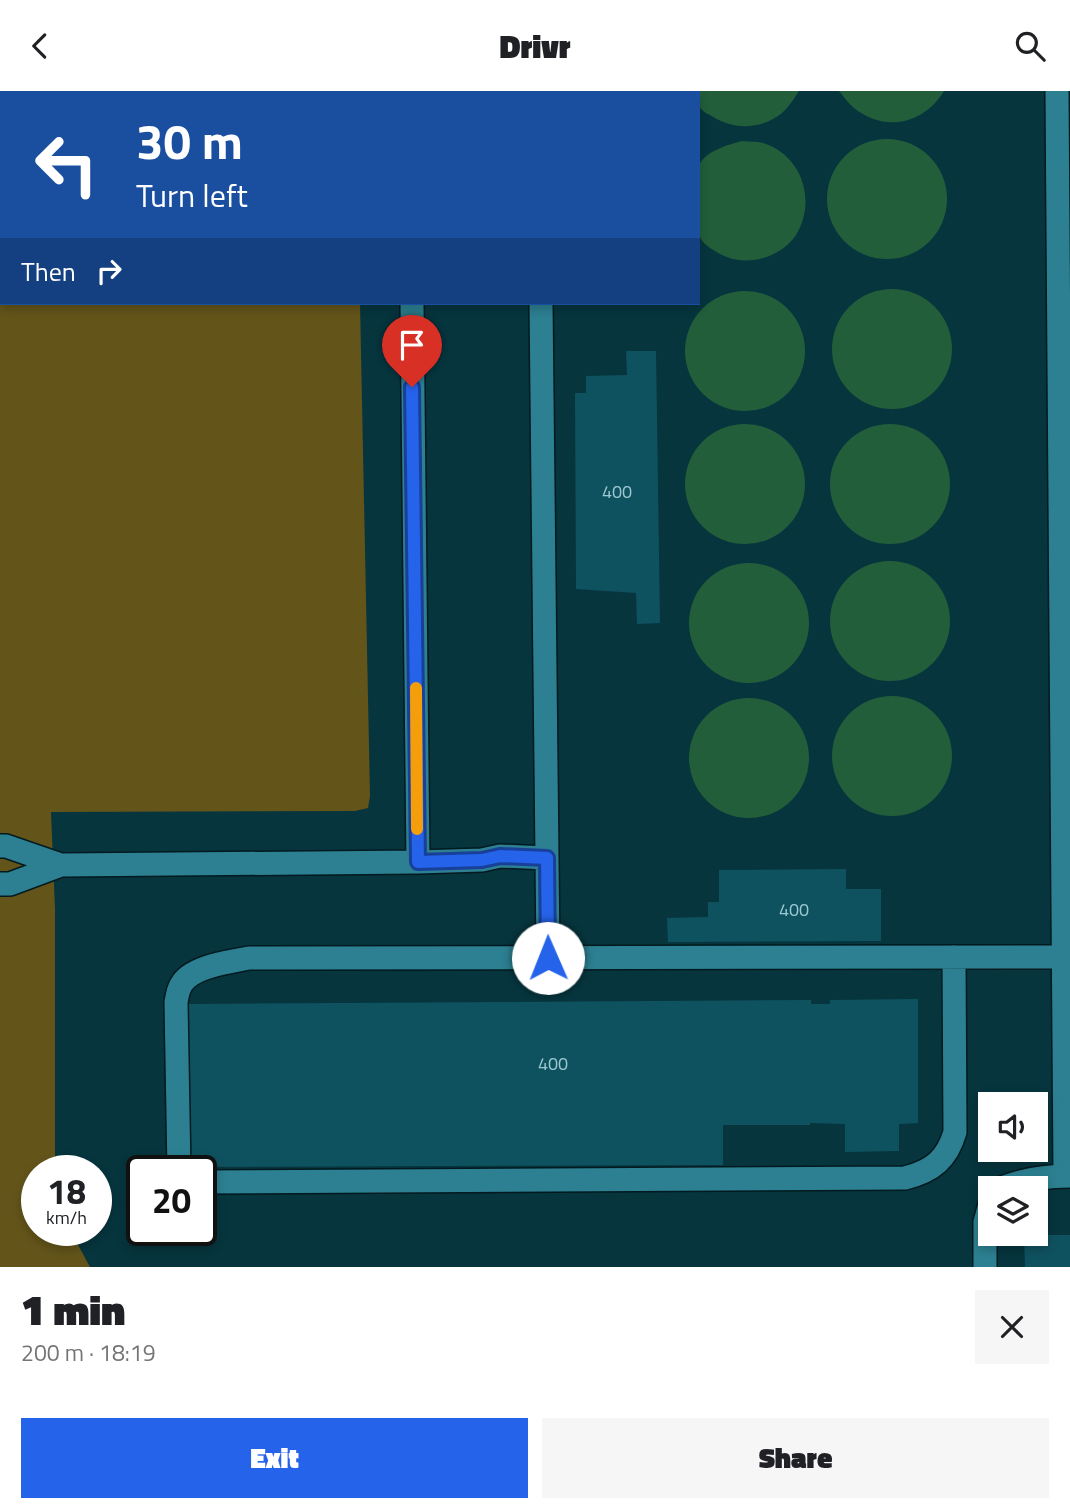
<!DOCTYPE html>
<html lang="en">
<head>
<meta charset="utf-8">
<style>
  :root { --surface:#fff; --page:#f6f6f6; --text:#202124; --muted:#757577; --accent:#2563eb }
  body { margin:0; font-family:"Titillium Web",sans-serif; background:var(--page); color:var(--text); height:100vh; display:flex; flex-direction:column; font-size:26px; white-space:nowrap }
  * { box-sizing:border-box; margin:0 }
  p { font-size:23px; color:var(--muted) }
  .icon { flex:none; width:38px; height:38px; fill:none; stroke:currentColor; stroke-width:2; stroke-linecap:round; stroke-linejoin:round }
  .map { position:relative; height:1176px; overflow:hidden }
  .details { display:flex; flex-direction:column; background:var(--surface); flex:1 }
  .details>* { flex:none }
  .top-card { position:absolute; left:0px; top:0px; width:700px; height:214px; box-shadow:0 4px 10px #0003; background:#1a4fa0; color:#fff; overflow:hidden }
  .fabs { position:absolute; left:978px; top:1001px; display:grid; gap:14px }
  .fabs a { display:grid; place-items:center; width:70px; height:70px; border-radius:0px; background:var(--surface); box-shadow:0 4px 10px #0003; font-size:35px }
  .speed { position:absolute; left:21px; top:1064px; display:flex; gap:14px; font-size:35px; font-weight:700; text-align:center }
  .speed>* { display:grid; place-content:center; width:91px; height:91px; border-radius:50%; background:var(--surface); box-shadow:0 4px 10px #0003; line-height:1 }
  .speed small { font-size:18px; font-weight:400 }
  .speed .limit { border:4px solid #111; border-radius:10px; background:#fff; color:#111 }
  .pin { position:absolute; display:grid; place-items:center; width:60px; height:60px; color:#fff; margin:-72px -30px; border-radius:50% 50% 50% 0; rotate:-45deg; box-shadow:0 0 7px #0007 }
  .pin .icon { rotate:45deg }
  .me { position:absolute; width:77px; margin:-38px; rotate:359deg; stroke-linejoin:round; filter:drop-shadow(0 0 5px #0008) }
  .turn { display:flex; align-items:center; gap:24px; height:147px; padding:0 21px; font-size:32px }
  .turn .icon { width:91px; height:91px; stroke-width:2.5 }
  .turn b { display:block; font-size:49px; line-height:60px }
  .then { display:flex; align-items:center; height:66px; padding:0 21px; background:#0003; gap:14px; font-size:26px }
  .round { display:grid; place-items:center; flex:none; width:74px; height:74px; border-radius:0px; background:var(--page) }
  .head { display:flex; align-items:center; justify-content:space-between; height:119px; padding:0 21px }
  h1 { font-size:42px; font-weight:800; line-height:52px }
  .primary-button { display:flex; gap:14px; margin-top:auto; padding:14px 21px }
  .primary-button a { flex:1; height:80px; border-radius:0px; background:var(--accent); color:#fff; font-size:28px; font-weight:800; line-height:80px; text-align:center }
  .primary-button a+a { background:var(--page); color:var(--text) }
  header { display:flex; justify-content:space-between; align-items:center; height:91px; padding:0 21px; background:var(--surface); font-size:32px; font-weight:800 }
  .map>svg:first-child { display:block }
  .green { fill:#63541a }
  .water { fill:#225e3a }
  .building { fill:#0f525f }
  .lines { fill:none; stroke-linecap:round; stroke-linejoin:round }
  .minor-casing { stroke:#021a20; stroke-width:26 }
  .minor { stroke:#2c8091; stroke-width:23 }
  .route-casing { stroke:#184099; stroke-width:18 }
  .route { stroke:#2563eb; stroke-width:12 }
  .slow { stroke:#f59e0b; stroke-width:12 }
  .labels { text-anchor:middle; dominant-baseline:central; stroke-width:7; stroke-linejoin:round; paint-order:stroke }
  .number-label { font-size:18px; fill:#9bc8d2 }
</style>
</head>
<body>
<header><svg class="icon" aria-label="back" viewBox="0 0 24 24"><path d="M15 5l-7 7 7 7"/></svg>Drivr<svg class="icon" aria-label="search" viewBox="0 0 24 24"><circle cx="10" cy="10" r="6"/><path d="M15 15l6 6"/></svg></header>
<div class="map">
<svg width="1070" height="1176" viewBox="0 0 1070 1176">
  <rect width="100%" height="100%" fill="#06353e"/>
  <path class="green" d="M 0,0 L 355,0 L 355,2 L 2,2 L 2,212 L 360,212 L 370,705 L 368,717 L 355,720 L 51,721 L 55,818 L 55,1080 L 37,1080 L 37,1139 L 70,1139 L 90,1176 L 0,1176 Z"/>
  <path class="water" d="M 690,0 L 799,0 C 792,11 785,22 773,28 C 753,39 729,37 710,24 C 705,22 700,18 698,13 C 697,9 698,5 698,2 L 690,2 Z
    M 839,0 L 944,0 C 924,33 885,42 854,17 C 848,12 844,6 839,0 Z
    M827 108a60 60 0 1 1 120 0a60 60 0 1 1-120 0Z
    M 742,50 C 749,51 757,50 763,52 C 802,64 817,110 796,144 C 779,169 741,178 715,160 C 710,157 703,153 700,146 C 696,138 698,123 698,114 C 698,104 696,86 698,77 C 703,60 728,54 742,50 Z
    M832 258a60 60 0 1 1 120 0a60 60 0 1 1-120 0Z
    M685 260a60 60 0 1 1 120 0a60 60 0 1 1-120 0Z
    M830 393a60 60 0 1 1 120 0a60 60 0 1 1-120 0Z
    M685 393a60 60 0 1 1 120 0a60 60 0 1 1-120 0Z
    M830 530a60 60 0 1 1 120 0a60 60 0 1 1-120 0Z
    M689 532a60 60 0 1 1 120 0a60 60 0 1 1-120 0Z
    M832 665a60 60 0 1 1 120 0a60 60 0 1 1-120 0Z
    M689 667a60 60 0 1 1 120 0a60 60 0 1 1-120 0Z"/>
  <path class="building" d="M 626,260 L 656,260 L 660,532 L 637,533 L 636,502 L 576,498 L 575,302 L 586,302 L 586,285 L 627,284 Z
    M 846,778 L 846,798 L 881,798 L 881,850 L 668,851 L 667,827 L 708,826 L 708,811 L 719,811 L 719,779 Z
    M 918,908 L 918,1032 L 899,1033 L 899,1060 L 845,1061 L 845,1033 L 810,1032 L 810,1034 L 723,1034 L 723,1074 L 189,1076 L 187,913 L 811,909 L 811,913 L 830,913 L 830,909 Z
    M 1024,1144 L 1070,1144 L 1070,1176 L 1025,1176 Z"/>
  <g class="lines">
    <g class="minor-casing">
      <path id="minor" d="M 409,0 L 409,2
        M 539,0 L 539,2
        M 1057,0 L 1065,1085
        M 412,212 L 418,771
        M 0,755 L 6,755 L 61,774 L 10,793 L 0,793
        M 547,767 L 548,867
        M 61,774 L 418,771 L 482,769 L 500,765 L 547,767 L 541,212
        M 179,1080 L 176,911 C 177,905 178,899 181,894 C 191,875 230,871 249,867 L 1063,866
        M 201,1091 L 905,1087 C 933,1080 947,1068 955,1041 L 954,866
        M 1002,1097 C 1024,1088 1046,1085 1070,1085
        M 985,1176 L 985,1131 L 990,1113"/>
    </g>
    <use href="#minor" class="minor"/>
  </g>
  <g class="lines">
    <g class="route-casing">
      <path id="route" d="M 412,296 L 418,771 L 482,769 L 500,765 L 547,767 L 548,867"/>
    </g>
    <use href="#route" class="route"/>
    <path class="slow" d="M 416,597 L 417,738"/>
  </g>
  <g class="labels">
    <g class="number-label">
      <text x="617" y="400">400</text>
      <text x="794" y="818">400</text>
      <text x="553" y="972">400</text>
    </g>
  </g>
</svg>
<div class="fabs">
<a><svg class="icon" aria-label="sound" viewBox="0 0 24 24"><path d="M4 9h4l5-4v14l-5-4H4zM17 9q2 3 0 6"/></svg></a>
<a><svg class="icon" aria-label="layers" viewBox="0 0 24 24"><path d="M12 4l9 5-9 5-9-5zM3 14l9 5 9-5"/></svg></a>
</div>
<div class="speed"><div>18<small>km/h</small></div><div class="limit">20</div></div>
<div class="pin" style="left:412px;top:296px;background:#d93025"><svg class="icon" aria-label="arrive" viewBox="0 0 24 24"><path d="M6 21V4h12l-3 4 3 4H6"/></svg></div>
<svg class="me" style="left:548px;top:867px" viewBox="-20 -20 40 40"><circle r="19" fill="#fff"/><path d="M0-13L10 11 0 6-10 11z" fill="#2563eb"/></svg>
<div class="top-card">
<div class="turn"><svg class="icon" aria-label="left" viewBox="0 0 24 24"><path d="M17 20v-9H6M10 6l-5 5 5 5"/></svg><div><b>30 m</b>Turn left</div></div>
<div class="then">Then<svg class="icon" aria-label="right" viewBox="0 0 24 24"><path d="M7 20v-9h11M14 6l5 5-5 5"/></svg></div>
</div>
</div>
<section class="details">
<div class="head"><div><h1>1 min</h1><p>200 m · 18:19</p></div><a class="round"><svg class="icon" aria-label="close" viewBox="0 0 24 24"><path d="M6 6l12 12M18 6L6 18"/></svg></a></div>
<div class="primary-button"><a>Exit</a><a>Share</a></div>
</section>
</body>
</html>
